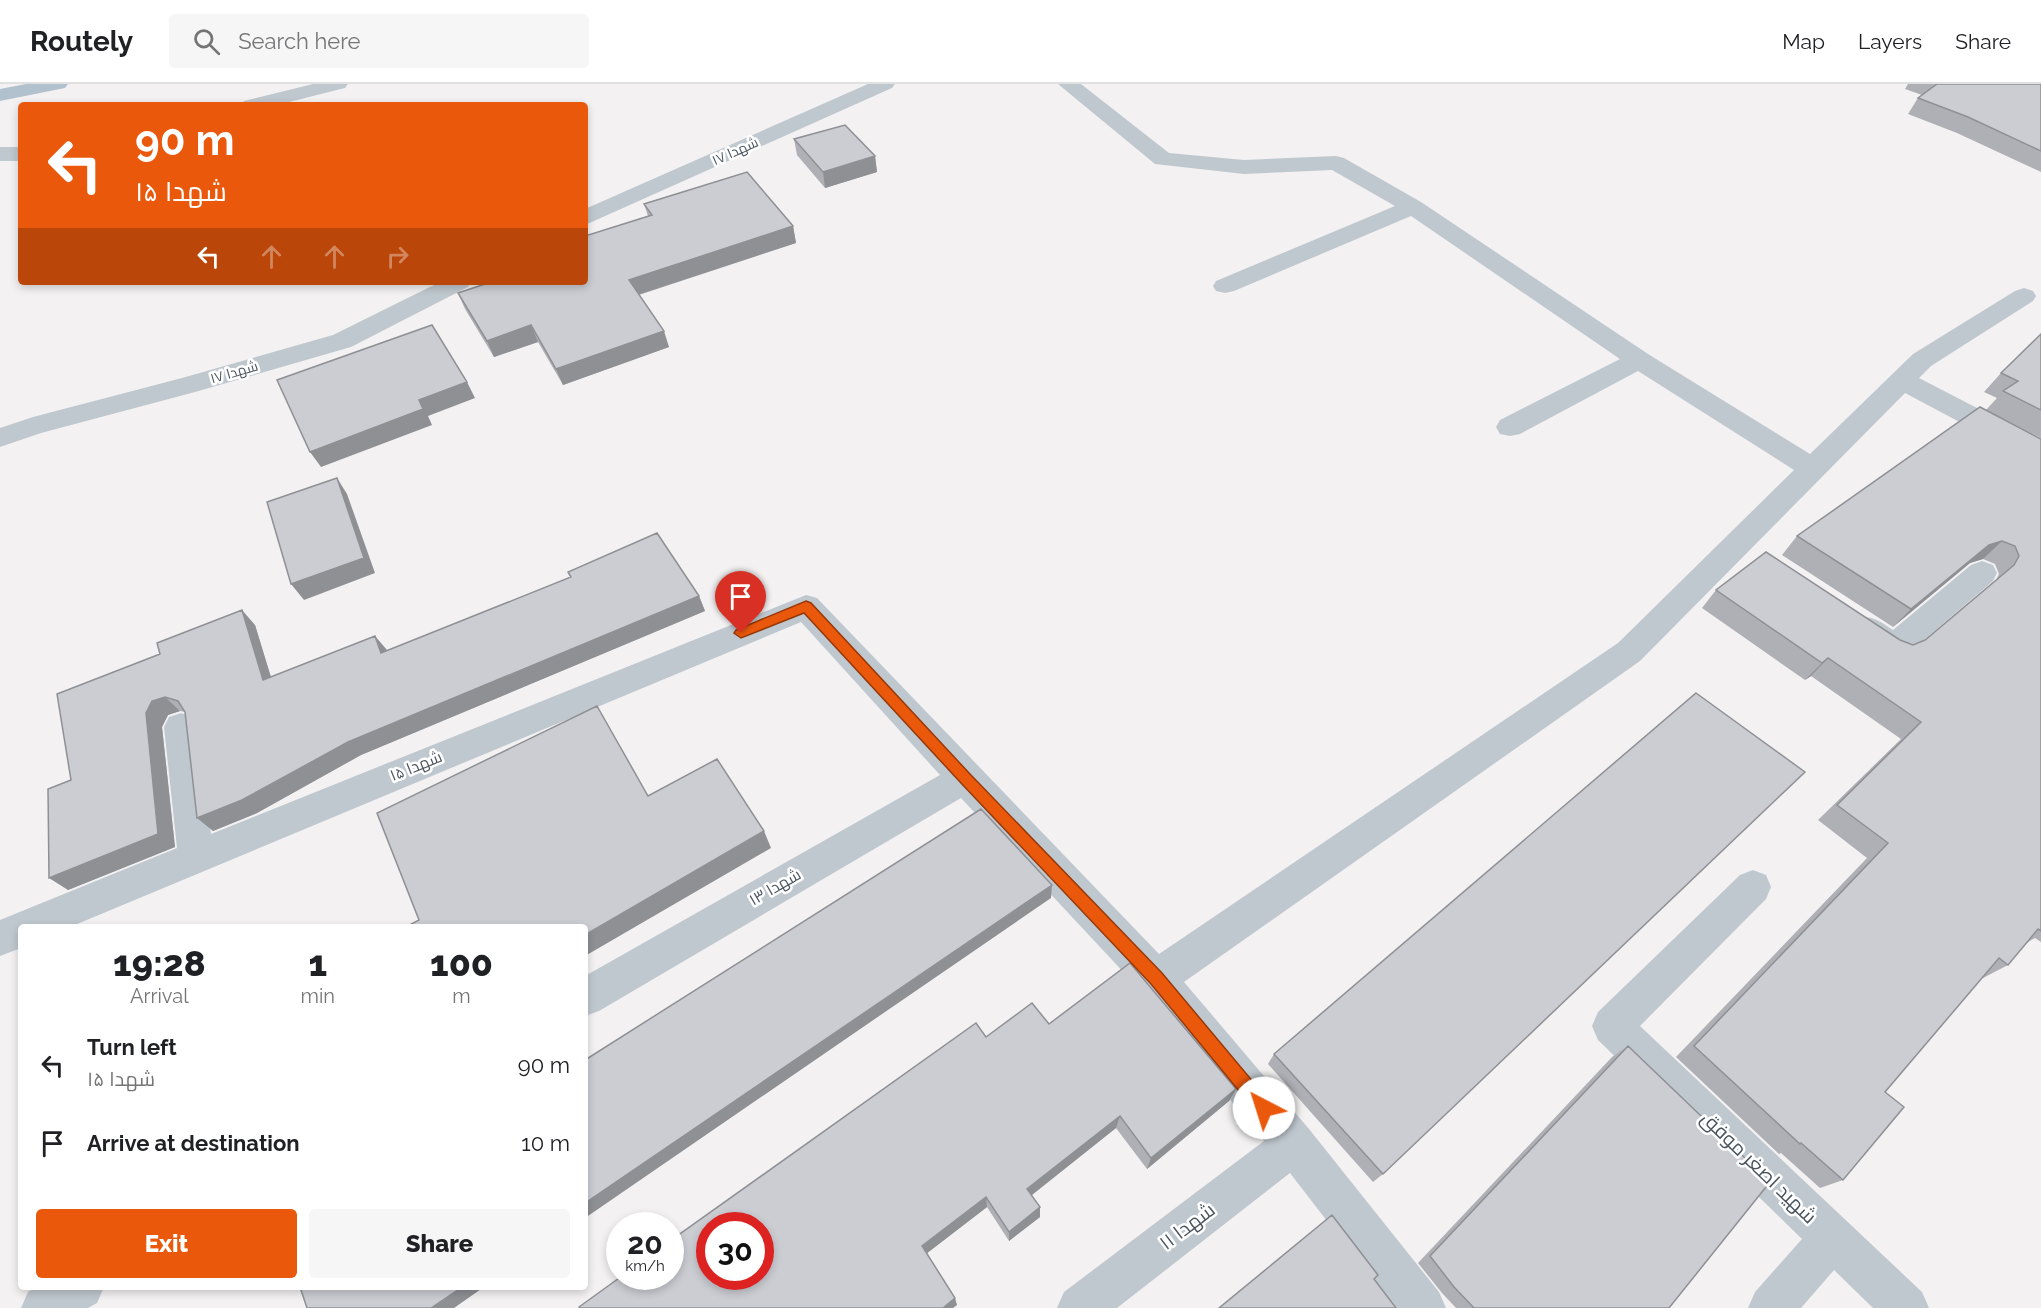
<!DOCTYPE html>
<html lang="en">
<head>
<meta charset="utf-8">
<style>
  :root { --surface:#fff; --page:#f6f6f6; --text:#202124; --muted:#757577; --line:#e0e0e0; --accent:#ea580c }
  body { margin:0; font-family:Raleway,Cairo,sans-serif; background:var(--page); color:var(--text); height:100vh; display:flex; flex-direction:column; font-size:22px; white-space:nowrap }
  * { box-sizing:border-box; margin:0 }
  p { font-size:20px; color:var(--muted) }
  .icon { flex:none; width:33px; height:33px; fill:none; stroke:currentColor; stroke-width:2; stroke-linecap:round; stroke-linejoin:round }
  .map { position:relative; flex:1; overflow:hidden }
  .side { position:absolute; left:18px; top:840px; width:570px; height:366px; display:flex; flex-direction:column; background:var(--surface); border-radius:6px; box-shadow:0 3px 9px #0003 }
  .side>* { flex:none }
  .banner { position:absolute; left:18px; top:18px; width:570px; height:183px; border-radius:6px; box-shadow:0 3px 9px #0003; background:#ea580c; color:#fff; overflow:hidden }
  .speed { position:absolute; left:606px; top:1128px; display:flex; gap:12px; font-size:30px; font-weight:700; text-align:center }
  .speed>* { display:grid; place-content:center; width:78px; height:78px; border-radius:50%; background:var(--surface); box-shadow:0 3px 9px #0003; line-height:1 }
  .speed small { font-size:15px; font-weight:400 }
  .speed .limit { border:9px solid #d22; background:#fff; color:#111 }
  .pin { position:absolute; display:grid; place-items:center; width:51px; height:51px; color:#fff; margin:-62px -26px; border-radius:50% 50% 50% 0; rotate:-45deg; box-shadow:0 0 6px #0007 }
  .pin .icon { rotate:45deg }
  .me { position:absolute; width:66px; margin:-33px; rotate:320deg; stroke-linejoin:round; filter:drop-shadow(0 0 4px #0008) }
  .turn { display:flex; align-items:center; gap:21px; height:126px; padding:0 18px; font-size:27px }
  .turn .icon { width:78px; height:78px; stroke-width:2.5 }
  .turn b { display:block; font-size:42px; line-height:51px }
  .lanes { display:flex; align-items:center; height:57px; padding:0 18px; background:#0003; justify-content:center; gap:30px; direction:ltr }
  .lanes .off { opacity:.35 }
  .eta { display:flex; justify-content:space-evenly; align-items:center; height:102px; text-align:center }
  .eta b { font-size:36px; font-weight:800; line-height:42px }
  .button { display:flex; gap:12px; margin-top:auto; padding:12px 18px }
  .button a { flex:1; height:69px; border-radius:6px; background:var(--accent); color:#fff; font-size:24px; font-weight:800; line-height:69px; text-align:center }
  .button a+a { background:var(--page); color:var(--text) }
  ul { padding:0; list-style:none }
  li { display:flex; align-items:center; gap:18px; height:78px; padding:0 18px }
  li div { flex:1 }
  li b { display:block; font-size:22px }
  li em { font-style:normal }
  header { display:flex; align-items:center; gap:36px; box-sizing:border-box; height:84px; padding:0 30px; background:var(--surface); border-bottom:2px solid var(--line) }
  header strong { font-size:28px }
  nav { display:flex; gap:33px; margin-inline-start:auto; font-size:21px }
  .search { width:420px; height:54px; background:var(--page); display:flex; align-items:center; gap:15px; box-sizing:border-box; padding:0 21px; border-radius:6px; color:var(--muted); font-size:22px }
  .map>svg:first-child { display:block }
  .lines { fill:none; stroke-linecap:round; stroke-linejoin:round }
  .minor { fill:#c0c8cf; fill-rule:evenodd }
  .major { fill:#b2c1ce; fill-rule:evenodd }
  .wall { fill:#afb0b5 }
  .shaded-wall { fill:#8e9094 }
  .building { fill:#cbcdd3; stroke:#8e9094; stroke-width:1.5; fill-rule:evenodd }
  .route { fill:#ea580c; stroke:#983908; stroke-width:1.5 }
  .labels { text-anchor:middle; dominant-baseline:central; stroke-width:5; stroke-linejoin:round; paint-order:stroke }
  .far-street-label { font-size:14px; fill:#4a545e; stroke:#fff }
  .street-label { font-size:16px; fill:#4a545e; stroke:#fff }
  .near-street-label { font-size:20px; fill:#4a545e; stroke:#fff }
</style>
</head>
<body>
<header>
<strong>Routely</strong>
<div class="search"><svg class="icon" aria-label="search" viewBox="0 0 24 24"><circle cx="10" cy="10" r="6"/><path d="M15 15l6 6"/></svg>Search here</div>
<nav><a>Map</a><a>Layers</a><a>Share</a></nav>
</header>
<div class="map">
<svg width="2041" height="1224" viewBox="0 0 2041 1224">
  <rect width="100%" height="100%" fill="#f3f1f1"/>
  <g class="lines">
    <path class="minor" d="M 313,0 L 348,0 L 345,4 L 277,21 L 241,21 L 244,17 Z
      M 868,0 L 895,0 L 892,4 L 585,141 L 585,125 Z
      M 1058,0 L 1081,0 L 1169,69 L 1244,76 L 1336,72 L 1344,74 L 1421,118 L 1648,270 L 1810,370 L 1913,270 L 2015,207 L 2024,204 L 2033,207 L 2036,212 L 2033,217 L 1931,282 L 1919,294 L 2041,357 L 2041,379 L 2031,376 L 1905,309 L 1640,577 L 1184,898 L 1309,1045 L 1439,1208 L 1446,1224 L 1394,1224 L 1290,1089 L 1117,1224 L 1057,1224 L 1064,1208 L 1264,1057 L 1142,908 L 961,714 L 599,927 L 585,932 L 585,892 L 940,691 L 801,538 L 70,843 L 21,843 L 21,864 L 0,872 L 0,836 L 177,764 L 164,643 L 169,633 L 181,629 L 193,633 L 198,643 L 211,750 L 806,511 L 817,514 L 1159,870 L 1618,559 L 1794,386 L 1638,287 L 1520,350 L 1510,352 L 1500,350 L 1496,343 L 1500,336 L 1620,275 L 1411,132 L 1234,207 L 1225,209 L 1216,207 L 1213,202 L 1216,197 L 1395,122 L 1332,86 L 1244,90 L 1155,80 Z
      M 0,63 L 21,63 L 21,77 L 0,77 Z
      M 440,198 L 471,198 L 468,203 L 351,263 L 195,308 L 41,349 L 0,363 L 0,344 L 33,333 L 182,294 L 333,251 Z
      M 1982,477 L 1993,481 L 1997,489 L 1993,497 L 1905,572 C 1885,579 1860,562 1850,544 L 1855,535 C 1871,530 1879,537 1893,546 L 1971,481 Z
      M 1753,786 L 1766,791 L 1771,803 L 1766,815 L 1640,942 L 1922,1208 L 1929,1224 L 1873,1224 L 1834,1186 L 1801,1224 L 1748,1224 L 1755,1208 L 1802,1155 L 1598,956 L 1592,942 L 1598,928 L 1740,791 Z
      M 36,1203 L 104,1203 L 97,1219 L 88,1224 L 21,1224 L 28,1208 Z"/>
    <path class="major" d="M 26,0 L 68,0 L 65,4 L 0,17 L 0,5 Z"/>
  </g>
  <path class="wall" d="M 1908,0 L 2041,0 L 2041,88 L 1957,49 L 1908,30 L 1918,14 L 1922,11 L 1905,5 Z
    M 794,55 L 875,72 L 877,88 L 825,104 L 797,71 Z
    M 644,120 L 793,142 L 796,159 L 639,211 L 669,263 L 563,301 L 538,258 L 494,273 L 465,225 L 458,209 L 585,198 L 648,132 Z
    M 2041,250 L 2041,354 L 1986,326 L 1997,314 L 1984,308 L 2001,289 Z
    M 2041,355 L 2041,858 L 2035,854 L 2028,858 L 2008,881 L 1983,894 L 1982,893 L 1885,1008 L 1843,1096 L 1820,1104 L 1781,1069 L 1779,1070 L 1676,973 L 1867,774 L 1818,736 L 1901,655 L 1811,592 L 1805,596 L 1702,524 L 1716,506 L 1913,561 L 1925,556 L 1996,496 L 1999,490 L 1995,480 L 1983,475 L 1970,479 L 1893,543 L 1782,471 L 1797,452 Z
    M 699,512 L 705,527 L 361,671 L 257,729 L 213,747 L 185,628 L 180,627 L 168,631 L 162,643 L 175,763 L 68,806 L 71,696 L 160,570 L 255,541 L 271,593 L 387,567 Z
    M 1049,940 L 1236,1005 L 1229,1017 L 1147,1085 L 1116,1044 L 1031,1111 L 1040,1133 L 1009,1157 L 987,1123 L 927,1169 L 957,1221 L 580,1224 L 986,953 Z
    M 1628,962 L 1669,1224 L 1456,1224 L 1442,1209 L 1418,1179 L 1612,973 Z
    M 1274,970 L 1383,1090 L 1373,1098 L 1268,980 Z"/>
  <path class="shaded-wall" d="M 875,72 L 877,88 L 825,104 L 823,88 Z
    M 793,142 L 796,159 L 634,212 L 629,196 Z
    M 531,241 L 538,258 L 494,273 L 487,257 Z
    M 664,247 L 669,263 L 563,301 L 556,285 Z
    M 467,298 L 475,314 L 428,332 L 432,341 L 321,383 L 310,368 L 419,316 Z
    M 337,394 L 347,410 L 375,489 L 304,516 L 291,500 Z
    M 2002,457 L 1983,475 L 1970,479 L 1893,543 L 1911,525 L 1989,461 Z
    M 699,512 L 705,527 L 361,671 L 257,729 L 213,747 L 197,734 L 348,658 Z
    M 242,526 L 255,541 L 276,610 L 263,596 Z
    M 375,552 L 387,566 L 392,584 L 381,569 Z
    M 1828,574 L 1811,592 L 1805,596 L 1822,579 Z
    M 165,613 L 180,627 L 168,631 L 162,643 L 175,763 L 68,806 L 49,794 L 152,617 Z
    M 764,747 L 771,764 L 585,872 L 585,851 Z
    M 1052,801 L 1051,814 L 585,1134 L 585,1119 Z
    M 1236,1005 L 1229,1017 L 1147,1085 L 1151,1074 Z
    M 1120,1032 L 1116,1044 L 1027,1115 L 1027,1105 Z
    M 986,1113 L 987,1123 L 926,1170 L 922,1162 Z
    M 1040,1123 L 1040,1133 L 1009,1157 L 1009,1148 Z
    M 462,1203 L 484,1203 L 454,1224 L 431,1224 Z
    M 955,1214 L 957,1221 L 953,1224 L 943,1224 Z"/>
  <path class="building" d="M 1937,0 L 2041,0 L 2041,67 L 1968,33 L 1918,14 Z
    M 845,41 L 875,72 L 823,88 L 794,55 Z
    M 747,88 L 793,142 L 629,196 L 664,247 L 556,285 L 531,241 L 487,257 L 458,209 L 491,198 L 585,198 L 585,152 L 652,131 L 644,120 Z
    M 432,241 L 467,298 L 419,316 L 423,325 L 310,368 L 277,296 Z
    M 2041,250 L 2041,326 L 2003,307 L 2018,297 L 2001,289 Z
    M 1980,323 L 2041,355 L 2041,847 L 2038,845 L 2008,881 L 1999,874 L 1885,1008 L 1904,1023 L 1843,1096 L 1801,1059 L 1800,1060 L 1694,962 L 1888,759 L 1837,721 L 1921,638 L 1828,574 L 1822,579 L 1716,506 L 1766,468 L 1900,556 L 1913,561 L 1925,556 L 2014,481 L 2019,472 L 2015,462 L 2002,457 L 1989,461 L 1911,525 L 1797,452 Z
    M 337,394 L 364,474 L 291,500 L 267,418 Z
    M 657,449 L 699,512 L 348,658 L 242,716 L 197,734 L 185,628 L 178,617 L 165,613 L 152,617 L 146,629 L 158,750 L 49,794 L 48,705 L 71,696 L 57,610 L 160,570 L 157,559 L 242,526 L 263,596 L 375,552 L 381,569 L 571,493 L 568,488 Z
    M 1696,609 L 1805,688 L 1383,1090 L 1274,970 Z
    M 597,622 L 648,712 L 717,675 L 764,747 L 585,851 L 585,843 L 406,843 L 419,836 L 377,729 Z
    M 981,725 L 1052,801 L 585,1119 L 585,976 Z
    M 1130,879 L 1236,1005 L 1151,1074 L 1120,1032 L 1027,1105 L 1040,1123 L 1009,1148 L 986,1113 L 922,1162 L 955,1214 L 943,1224 L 580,1224 L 579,1223 L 622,1192 L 670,1192 L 670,1157 L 976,939 L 986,953 L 1032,919 L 1049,940 ZM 710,1142 L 760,1142 L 760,1192 L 710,1192 Z
    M 1628,962 L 1770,1098 L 1669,1224 L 1474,1224 L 1454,1203 L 1430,1172 Z
    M 1332,1131 L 1378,1191 L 1374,1195 L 1396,1224 L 1219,1224 Z
    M 300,1203 L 462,1203 L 431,1224 L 307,1224 Z"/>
  <path class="route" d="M 806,517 L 811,519 L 970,690 L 1162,889 L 1270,1018 L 1272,1024 L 1270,1030 L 1264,1032 L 1258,1030 L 1151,900 L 960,698 L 804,529 L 741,554 L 734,549 L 736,546 Z"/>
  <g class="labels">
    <g class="far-street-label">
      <text transform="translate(735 67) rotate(-24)">شهدا ۱۷</text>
      <text transform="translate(234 288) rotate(-16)">شهدا ۱۷</text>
    </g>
    <g class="street-label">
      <text transform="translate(416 682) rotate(-22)">شهدا ۱۵</text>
      <text transform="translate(775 803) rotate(-30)">شهدا ۱۳</text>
    </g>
    <g class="near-street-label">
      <text transform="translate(1759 1083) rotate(44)">شهید اصغر موفق</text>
      <text transform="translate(1187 1142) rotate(-37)">شهدا ۱۱</text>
    </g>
  </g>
</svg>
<div class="speed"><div>20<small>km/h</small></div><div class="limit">30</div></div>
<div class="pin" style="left:741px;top:549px;background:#d93025"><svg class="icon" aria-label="arrive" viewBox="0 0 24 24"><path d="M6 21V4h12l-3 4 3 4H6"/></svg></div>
<svg class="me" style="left:1264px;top:1024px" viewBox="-20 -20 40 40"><circle r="19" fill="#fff"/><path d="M0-13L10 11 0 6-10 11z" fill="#ea580c"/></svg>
<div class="banner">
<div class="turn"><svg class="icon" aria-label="left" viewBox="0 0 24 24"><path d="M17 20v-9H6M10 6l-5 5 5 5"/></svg><div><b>90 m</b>شهدا ۱۵</div></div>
<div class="lanes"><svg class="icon" aria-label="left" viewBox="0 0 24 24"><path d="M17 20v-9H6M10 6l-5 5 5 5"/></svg><svg class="icon off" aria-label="ahead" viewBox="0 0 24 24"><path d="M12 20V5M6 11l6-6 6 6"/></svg><svg class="icon off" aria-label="ahead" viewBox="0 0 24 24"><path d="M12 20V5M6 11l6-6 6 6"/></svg><svg class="icon off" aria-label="right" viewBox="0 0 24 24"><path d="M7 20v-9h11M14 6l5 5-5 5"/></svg></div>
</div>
<section class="side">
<div class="eta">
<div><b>19:28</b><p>Arrival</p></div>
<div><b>1</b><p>min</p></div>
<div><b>100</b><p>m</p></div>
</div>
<ul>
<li><svg class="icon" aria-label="left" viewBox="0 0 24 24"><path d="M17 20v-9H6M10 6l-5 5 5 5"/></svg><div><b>Turn left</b><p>شهدا ۱۵</p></div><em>90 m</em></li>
<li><svg class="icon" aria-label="arrive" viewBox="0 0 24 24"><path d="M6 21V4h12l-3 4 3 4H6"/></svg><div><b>Arrive at destination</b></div><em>10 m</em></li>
</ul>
<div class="button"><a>Exit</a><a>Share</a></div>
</section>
</div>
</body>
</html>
